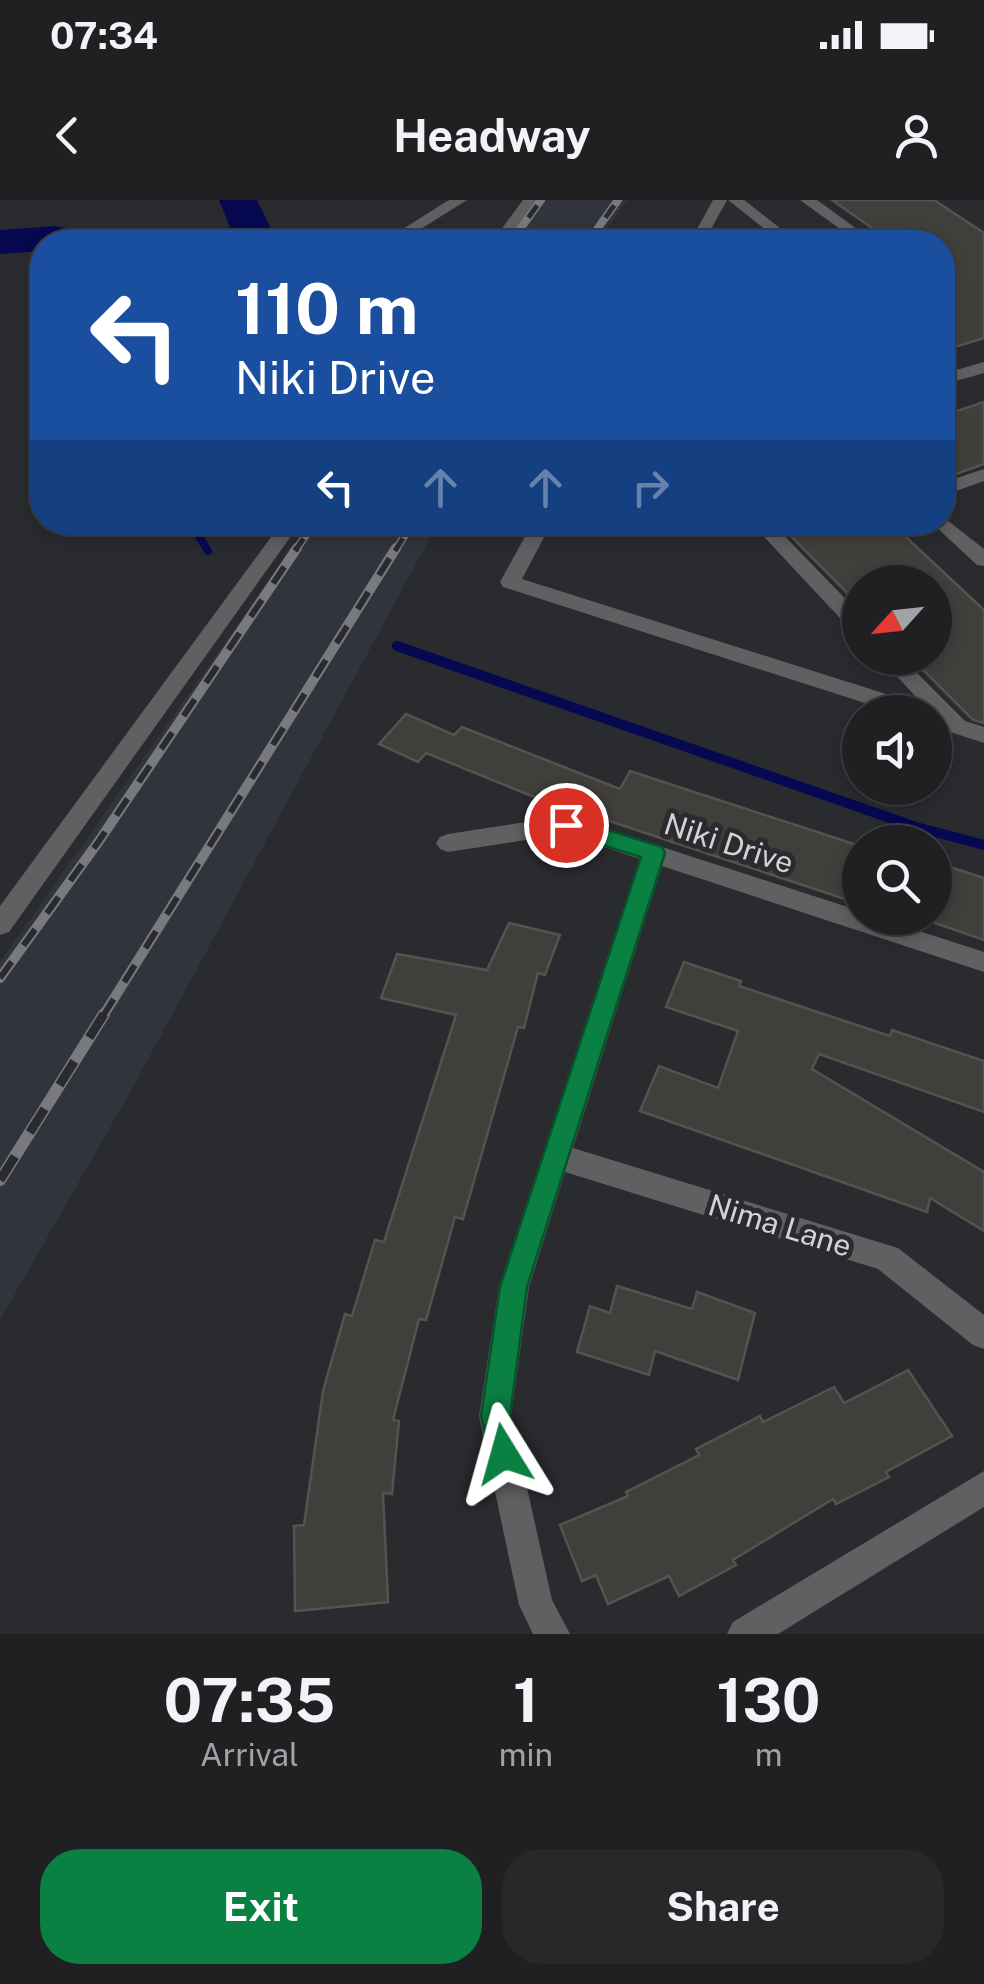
<!DOCTYPE html>
<html lang="en">
<head>
<meta charset="utf-8">
<style>
  :root { --surface:#202023; --page:#28282b; --text:#f1f3f6; --muted:#a2a3a6; --line:#3d3e41; --accent:#0b8043 }
  body { margin:0; font-family:"Public Sans",sans-serif; background:var(--page); color:var(--text); height:100vh; display:flex; flex-direction:column; font-size:38px; white-space:nowrap }
  * { box-sizing:border-box; margin:0 }
  p { font-size:32px; color:var(--muted) }
  .icon { flex:none; width:55px; height:55px; fill:none; stroke:currentColor; stroke-width:2; stroke-linecap:round; stroke-linejoin:round }
  .map { position:relative; height:1434px; overflow:hidden }
  .sheet { display:flex; flex-direction:column; background:var(--surface); flex:1 }
  .sheet>* { flex:none }
  .hud { position:absolute; left:30px; top:30px; width:925px; height:305px; border-radius:40px; box-shadow:0 5px 15px #0003,0 0 0 2px var(--line); background:#1a4fa0; color:#fff; overflow:hidden }
  .needle { width:65px; rotate:243deg }
  .controls { position:absolute; left:842px; top:365px; display:grid; gap:20px }
  .controls a { display:grid; place-items:center; width:110px; height:110px; border-radius:50%; background:var(--surface); box-shadow:0 5px 15px #0003,0 0 0 2px var(--line); font-size:50px }
  .pin { position:absolute; display:grid; place-items:center; width:85px; height:85px; color:#fff; margin:-42px; border:5px solid #fff; border-radius:50%; box-shadow:0 2px 10px #0007 }
  .me { position:absolute; width:110px; margin:-55px; rotate:352deg; stroke-linejoin:round; filter:drop-shadow(0 0 8px #0008) }
  .turn { display:flex; align-items:center; gap:35px; height:210px; padding:0 40px; font-size:45px }
  .turn .icon { width:130px; height:130px; stroke-width:2.5 }
  .turn b { display:block; font-size:70px; line-height:85px }
  .lanes { display:flex; align-items:center; height:95px; padding:0 40px; background:#0003; justify-content:center; gap:50px; direction:ltr }
  .lanes .off { opacity:.35 }
  .eta { display:flex; justify-content:space-evenly; align-items:center; height:170px; text-align:center }
  .eta b { font-size:60px; font-weight:700; line-height:70px }
  .cta { display:flex; gap:20px; margin-top:auto; padding:20px 40px }
  .cta a { flex:1; height:115px; border-radius:40px; background:var(--accent); color:#fff; font-size:40px; font-weight:700; line-height:115px; text-align:center }
  .cta a+a { background:var(--page); color:var(--text) }
  .status { display:flex; justify-content:space-between; align-items:center; height:70px; padding:0 50px; background:var(--surface); direction:ltr }
  .status svg { height:28px; fill:currentColor }
  header { display:flex; justify-content:space-between; align-items:center; height:130px; padding:0 40px; background:var(--surface); font-size:45px; font-weight:700 }
  .map>svg:first-child { display:block }
  .built { fill:#31343d }
  .lines { fill:none; stroke-linecap:round; stroke-linejoin:round }
  .stream-far1 { stroke:#060951; stroke-width:8 }
  .stream { stroke:#060951; stroke-width:10 }
  .river { fill:#060951; fill-rule:evenodd }
  .building { fill:#413f3c; stroke:#54534f; stroke-width:2.5 }
  .minor { fill:#5f6062; fill-rule:evenodd }
  .rail-far2-casing { stroke:#797a7d; stroke-width:8 }
  .rail-far1-casing { stroke:#797a7d; stroke-width:10 }
  .rail-casing { stroke:#797a7d; stroke-width:12 }
  .rail-far2 { stroke:#2a2b2f; stroke-width:5; stroke-dasharray:15; stroke-linecap:butt }
  .rail-far1 { stroke:#2a2b2f; stroke-width:6; stroke-dasharray:20; stroke-linecap:butt }
  .rail { stroke:#2a2b2f; stroke-width:9; stroke-dasharray:28; stroke-linecap:butt }
  .route { fill:#0b8043; stroke:#07532c; stroke-width:2.5 }
  .labels { text-anchor:middle; dominant-baseline:central; stroke-width:10; stroke-linejoin:round; paint-order:stroke }
  .street-label { font-size:30px; fill:#d2d3d5; stroke:#2a2b2f }
</style>
</head>
<body>
<div class="status"><b>07:34</b><svg viewBox="0 0 49 12"><path d="M0 12V9h3v3zM5 12V6h3v6zM10 12V3h3v9zM15 12V0h3v12zM26 1h20v11H26zM47 4h2v5h-2z"/></svg></div>
<header><svg class="icon" aria-label="back" viewBox="0 0 24 24"><path d="M15 5l-7 7 7 7"/></svg>Headway<svg class="icon" aria-label="person" viewBox="0 0 24 24"><circle cx="12" cy="8" r="4"/><path d="M4 21q1-7 8-7t8 7"/></svg></header>
<div class="map">
<svg width="984" height="1434" viewBox="0 0 984 1434">
  <rect width="100%" height="100%" fill="#2a2b2f"/>
  <path class="built" d="M 536,0 L 627,0 L 598,42 L 507,42 Z
    M 309,323 L 438,323 L 132,889 L 0,1120 L 0,762 Z"/>
  <g class="lines">
    <path class="stream-far1" d="M 190,322 L 208,351"/>
    <path class="stream" d="M 397,446 L 916,627 L 984,645"/>
    <path class="river" d="M 219,0 L 257,0 L 273,33 L 267,41 L 204,42 L 210,33 L 230,27 Z
      M 55,26 L 85,33 L 91,42 L 42,42 L 42,51 L 0,54 L 0,30 Z"/>
  </g>
  <path class="building" d="M 832,0 L 934,0 L 984,33 L 984,138 L 942,151 L 942,42 L 892,42 Z
    M 984,202 L 984,264 L 942,279 L 942,216 Z
    M 777,322 L 890,322 L 984,410 L 984,523 L 973,520 L 911,458 L 935,458 L 935,382 L 860,382 L 860,406 Z
    M 406,514 L 454,535 L 462,527 L 620,589 L 630,571 L 860,646 L 860,704 L 588,614 L 586,618 L 426,553 L 418,562 L 379,544 Z
    M 941,664 L 984,678 L 984,740 L 935,723 L 935,680 Z
    M 509,723 L 560,735 L 545,775 L 538,773 L 524,828 L 518,827 L 463,1019 L 455,1017 L 426,1120 L 419,1119 L 393,1220 L 399,1221 L 392,1294 L 383,1293 L 388,1402 L 295,1411 L 294,1326 L 304,1325 L 323,1191 L 345,1114 L 352,1116 L 375,1040 L 384,1042 L 456,815 L 381,798 L 397,754 L 487,770 Z
    M 684,762 L 741,781 L 739,786 L 890,836 L 892,830 L 984,861 L 984,912 L 819,854 L 812,869 L 984,972 L 984,1031 L 930,998 L 927,1012 L 640,911 L 659,866 L 718,888 L 738,831 L 666,807 Z
    M 617,1086 L 692,1109 L 697,1092 L 755,1113 L 738,1180 L 655,1151 L 649,1175 L 577,1152 L 590,1106 L 610,1113 Z
    M 908,1170 L 952,1236 L 886,1272 L 889,1277 L 836,1304 L 833,1299 L 733,1360 L 736,1365 L 679,1396 L 669,1376 L 608,1404 L 596,1375 L 582,1381 L 560,1325 L 628,1296 L 626,1292 L 699,1255 L 696,1249 L 760,1216 L 763,1222 L 834,1187 L 844,1203 Z"/>
  <g class="lines">
    <path class="minor" d="M 449,0 L 467,0 L 400,42 L 382,42 Z
      M 523,0 L 538,0 L 507,42 L 492,42 Z
      M 713,0 L 727,0 L 704,42 L 690,42 Z
      M 728,0 L 744,0 L 798,42 L 781,42 Z
      M 800,0 L 817,0 L 875,42 L 858,42 Z
      M 984,162 L 984,173 L 942,185 L 942,174 Z
      M 984,269 L 984,281 L 942,296 L 942,283 Z
      M 942,316 L 984,349 L 984,366 L 977,365 L 935,326 L 933,322 L 942,322 Z
      M 282,322 L 301,322 L 9,732 L 0,735 L 0,706 Z
      M 533,322 L 552,322 L 522,379 L 924,506 L 927,512 L 893,512 L 503,387 L 500,382 Z
      M 750,322 L 771,322 L 860,414 L 860,434 L 853,432 Z
      M 880,458 L 902,458 L 965,521 L 984,527 L 984,543 L 935,527 L 935,512 L 930,512 Z
      M 566,616 L 860,711 L 860,718 L 879,718 L 984,752 L 984,772 L 662,666 L 573,948 L 898,1048 L 984,1115 L 984,1149 L 973,1145 L 878,1069 L 565,972 L 529,1087 L 511,1216 L 552,1400 L 570,1434 L 533,1434 L 519,1405 L 479,1216 L 499,1087 L 640,659 L 566,634 L 448,652 L 440,649 L 436,643 L 440,637 L 448,634 Z
      M 984,1271 L 984,1307 L 778,1434 L 727,1434 L 733,1422 Z"/>
    <g class="rail-far2-casing">
      <path id="rail-far2" d="M 511,42 L 541,0
        M 588,42 L 618,0
        M 295,351 L 315,322
        M 395,351 L 413,322"/>
    </g>
    <g class="rail-far1-casing">
      <path id="rail-far1" d="M 0,778 L 99,641 L 297,348
        M 103,816 L 396,348"/>
    </g>
    <g class="rail-casing">
      <path id="rail" d="M 0,980 L 104,814"/>
    </g>
    <use href="#rail-far2" class="rail-far2"/>
    <use href="#rail-far1" class="rail-far1"/>
    <use href="#rail" class="rail"/>
  </g>
  <path class="route" d="M 566,617 L 662,647 L 665,653 L 527,1087 L 510,1216 L 518,1254 L 514,1264 L 504,1269 L 493,1264 L 481,1216 L 500,1087 L 641,657 L 558,631 L 555,625 Z"/>
  <g class="labels">
    <g class="street-label">
      <text transform="translate(729 643) rotate(18)">Niki Drive</text>
      <text transform="translate(780 1025) rotate(17)">Nima Lane</text>
    </g>
  </g>
</svg>
<div class="controls">
<a><svg class="needle" viewBox="-14 -14 28 28"><path d="M0-13l5 13h-10z" fill="#e53935"/><path d="M0 13l5-13h-10z" fill="#a2a3a6"/></svg></a>
<a><svg class="icon" aria-label="sound" viewBox="0 0 24 24"><path d="M4 9h4l5-4v14l-5-4H4zM17 9q2 3 0 6"/></svg></a>
<a><svg class="icon" aria-label="search" viewBox="0 0 24 24"><circle cx="10" cy="10" r="6"/><path d="M15 15l6 6"/></svg></a>
</div>
<div class="pin" style="left:566px;top:625px;background:#d93025"><svg class="icon" aria-label="arrive" viewBox="0 0 24 24"><path d="M6 21V4h12l-3 4 3 4H6"/></svg></div>
<svg class="me" style="left:504px;top:1254px" viewBox="-20 -20 40 40"><path d="M0-17L14 15 0 8-14 15z" fill="#0b8043" stroke="#fff" stroke-width="4"/></svg>
<div class="hud">
<div class="turn"><svg class="icon" aria-label="left" viewBox="0 0 24 24"><path d="M17 20v-9H6M10 6l-5 5 5 5"/></svg><div><b>110 m</b>Niki Drive</div></div>
<div class="lanes"><svg class="icon" aria-label="left" viewBox="0 0 24 24"><path d="M17 20v-9H6M10 6l-5 5 5 5"/></svg><svg class="icon off" aria-label="ahead" viewBox="0 0 24 24"><path d="M12 20V5M6 11l6-6 6 6"/></svg><svg class="icon off" aria-label="ahead" viewBox="0 0 24 24"><path d="M12 20V5M6 11l6-6 6 6"/></svg><svg class="icon off" aria-label="right" viewBox="0 0 24 24"><path d="M7 20v-9h11M14 6l5 5-5 5"/></svg></div>
</div>
</div>
<section class="sheet">
<div class="eta">
<div><b>07:35</b><p>Arrival</p></div>
<div><b>1</b><p>min</p></div>
<div><b>130</b><p>m</p></div>
</div>
<div class="cta"><a>Exit</a><a>Share</a></div>
</section>
</body>
</html>
